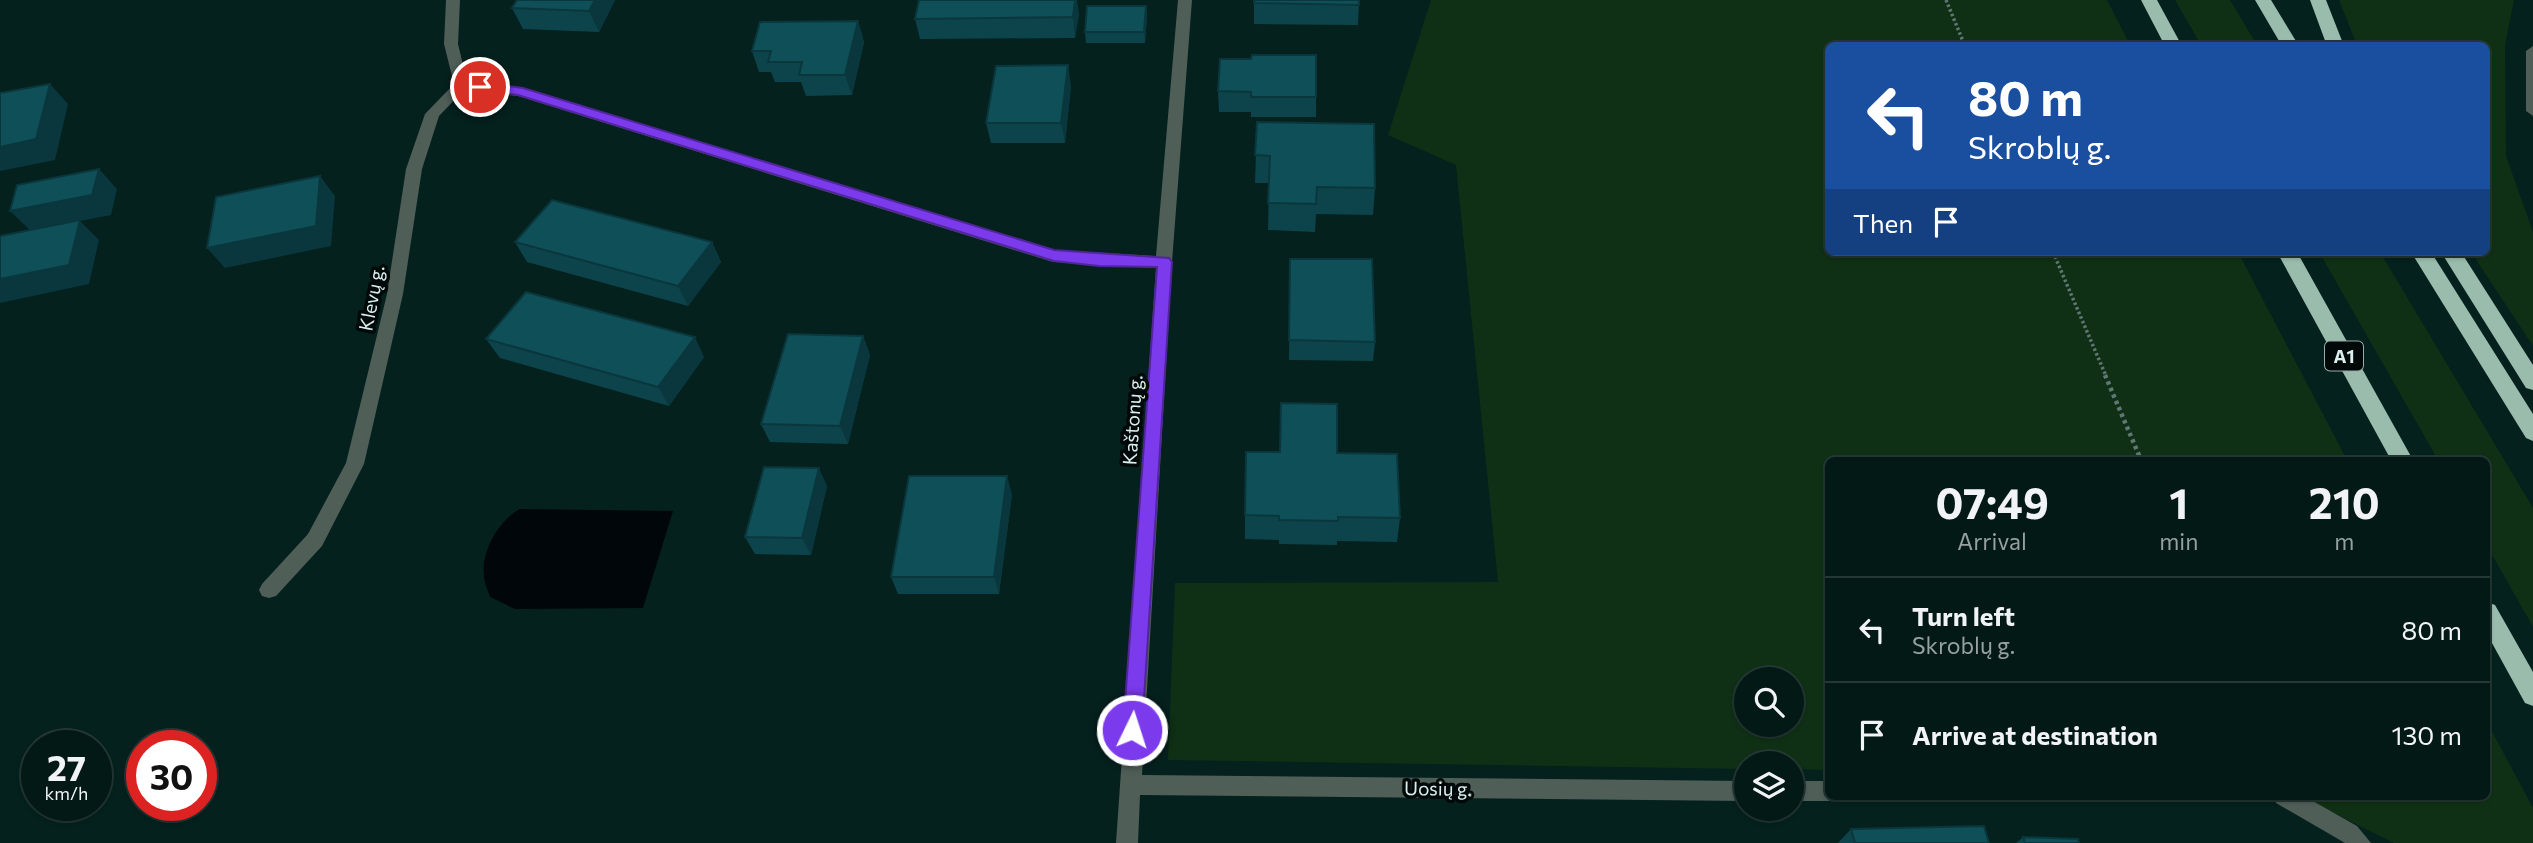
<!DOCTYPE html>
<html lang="en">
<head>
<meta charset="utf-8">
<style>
  :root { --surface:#031916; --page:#0d221f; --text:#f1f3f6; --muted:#97a0a1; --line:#243835 }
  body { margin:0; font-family:Commissioner,sans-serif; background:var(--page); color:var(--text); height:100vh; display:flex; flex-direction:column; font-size:26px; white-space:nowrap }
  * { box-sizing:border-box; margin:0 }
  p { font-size:23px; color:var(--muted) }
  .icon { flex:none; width:38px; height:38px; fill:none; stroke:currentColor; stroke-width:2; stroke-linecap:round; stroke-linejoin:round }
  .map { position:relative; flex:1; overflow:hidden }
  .drawer { position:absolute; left:1825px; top:457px; width:665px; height:343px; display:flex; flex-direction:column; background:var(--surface); border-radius:10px; box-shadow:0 2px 5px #0004,0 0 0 2px var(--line) }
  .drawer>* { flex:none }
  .hud { position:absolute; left:1825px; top:42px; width:665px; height:214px; border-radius:10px; box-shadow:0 2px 5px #0004,0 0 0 2px var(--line); background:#1a4fa0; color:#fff; overflow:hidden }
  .fabs { position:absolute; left:1734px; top:667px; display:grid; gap:14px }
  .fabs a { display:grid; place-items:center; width:70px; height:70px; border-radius:50%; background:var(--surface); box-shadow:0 2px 5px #0004,0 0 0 2px var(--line); font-size:35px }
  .speed { position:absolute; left:21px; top:730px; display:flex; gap:14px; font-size:35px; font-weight:700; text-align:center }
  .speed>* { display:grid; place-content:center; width:91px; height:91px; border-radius:50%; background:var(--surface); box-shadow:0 2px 5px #0004,0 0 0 2px var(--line); line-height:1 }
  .speed small { font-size:18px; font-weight:400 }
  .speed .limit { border:10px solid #d22; background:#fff; color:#111 }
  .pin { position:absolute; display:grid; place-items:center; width:60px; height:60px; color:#fff; margin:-30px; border:4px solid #fff; border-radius:50%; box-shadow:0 2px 7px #0007 }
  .me { position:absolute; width:77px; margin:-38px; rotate:4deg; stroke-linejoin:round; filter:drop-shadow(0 0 5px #0008) }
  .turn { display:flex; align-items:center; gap:24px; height:147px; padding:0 28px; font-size:32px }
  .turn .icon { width:91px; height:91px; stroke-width:2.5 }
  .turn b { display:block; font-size:49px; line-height:60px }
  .then { display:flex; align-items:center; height:66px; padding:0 28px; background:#0003; gap:14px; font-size:26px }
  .eta { display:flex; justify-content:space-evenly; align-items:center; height:119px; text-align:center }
  .eta b { font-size:42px; font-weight:700; line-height:49px }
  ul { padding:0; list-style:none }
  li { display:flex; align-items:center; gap:21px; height:105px; padding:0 28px; border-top:2px solid var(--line) }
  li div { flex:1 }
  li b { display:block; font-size:26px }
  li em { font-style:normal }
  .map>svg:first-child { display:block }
  .green { fill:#0f3014; fill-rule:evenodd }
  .water { fill:#00060a }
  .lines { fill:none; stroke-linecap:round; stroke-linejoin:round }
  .path-far1 { stroke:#5f7875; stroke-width:3.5; stroke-dasharray:2.5 2.5; stroke-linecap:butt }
  .path { stroke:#5f7875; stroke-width:4.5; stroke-dasharray:3.5 3.5; stroke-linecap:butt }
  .minor { fill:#505e58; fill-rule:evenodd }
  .highway { fill:#99bcac; fill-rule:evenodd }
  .wall { fill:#0d444b }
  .shaded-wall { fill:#0a373d }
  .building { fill:#0f4f57; stroke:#0a373d; stroke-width:2 }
  .route { fill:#7c3aed; stroke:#51269a; stroke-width:2 }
  .labels { text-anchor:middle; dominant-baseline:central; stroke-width:7; stroke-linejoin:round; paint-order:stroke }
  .shield { fill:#000908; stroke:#99a9a7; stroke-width:2 }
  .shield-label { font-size:18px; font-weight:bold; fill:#daeeeb }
  .street-label { font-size:19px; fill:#daeeeb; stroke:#000908 }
</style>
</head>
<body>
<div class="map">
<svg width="2533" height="843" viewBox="0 0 2533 843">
  <rect width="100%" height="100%" fill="#04211e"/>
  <path class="green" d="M 1431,0 L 2107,0 L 2130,45 L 1829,46 L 1829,252 L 2238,252 L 2347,460 L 1829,460 L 1829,770 L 1792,769 L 1792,763 L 1746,763 L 1746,769 L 1168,760 L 1175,583 L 1498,582 L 1456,165 L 1388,135 ZM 1792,679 L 1792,724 L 1746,724 L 1746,679 Z
    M 2175,0 L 2230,0 L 2257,45 L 2201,45 Z
    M 2339,0 L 2514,0 L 2505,45 L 2506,156 L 2533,232 L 2533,346 L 2471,252 L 2487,252 L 2487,46 L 2357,45 Z
    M 2319,252 L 2380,252 L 2533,508 L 2533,627 L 2487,546 L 2487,460 L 2438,460 Z
    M 2487,722 L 2533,808 L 2533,843 L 2394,843 L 2300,796 L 2487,796 Z"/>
  <path class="water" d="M 520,509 L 673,511 L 643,608 L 515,609 L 490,597 C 488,590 484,583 484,575 C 481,551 499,520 520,509 Z"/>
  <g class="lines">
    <path class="path-far1" d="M 1946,0 L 1965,46
      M 2053,252 L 2106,376"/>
    <path class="path" d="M 2105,375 L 2141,460"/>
    <path class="minor" d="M 446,0 L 460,0 L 458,44 L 467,81 L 524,88 L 1053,250 L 1156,256 L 1178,0 L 1192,0 L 1172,262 L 1142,775 L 1746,781 L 1746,801 L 1140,795 L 1138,843 L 1116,843 L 1156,268 L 1053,262 L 518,96 L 464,90 L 439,116 L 422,169 L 403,294 L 364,464 L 322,546 L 276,596 L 269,598 L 262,596 L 259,590 L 262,584 L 308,534 L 346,463 L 387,294 L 406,169 L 425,114 L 454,84 L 444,44 Z
      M 2533,46 L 2533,116 L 2526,111 L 2526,51 Z
      M 1792,781 L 1829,781 L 1829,796 L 1837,796 L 1829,801 L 1792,801 Z
      M 2273,796 L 2304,796 L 2357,826 L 2371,843 L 2345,843 L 2276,803 Z"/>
    <path class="highway" d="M 2141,0 L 2157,0 L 2182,46 L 2165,46 Z
      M 2255,0 L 2271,0 L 2299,46 L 2282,46 Z
      M 2310,0 L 2326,0 L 2344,46 L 2327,46 Z
      M 2277,252 L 2297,252 L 2413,460 L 2391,460 Z
      M 2411,252 L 2431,252 L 2533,414 L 2533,441 L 2526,438 Z
      M 2441,252 L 2461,252 L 2533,365 L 2533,390 L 2526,388 Z
      M 2487,602 L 2495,605 L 2533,672 L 2533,706 L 2525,703 L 2487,634 Z"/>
  </g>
  <path class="wall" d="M 517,0 L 615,0 L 599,32 L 523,29 L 512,8 Z
    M 1254,0 L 1359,0 L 1358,25 L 1254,24 Z
    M 1146,6 L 1147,17 L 1145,43 L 1086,43 L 1085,32 Z
    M 1079,14 L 1075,38 L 920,39 L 915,19 Z
    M 858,21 L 864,42 L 852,95 L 806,96 L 801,82 L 775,82 L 771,72 L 759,72 L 752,51 Z
    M 1220,59 L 1316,97 L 1316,117 L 1251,117 L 1251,112 L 1219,112 L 1218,91 Z
    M 1071,86 L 1065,143 L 991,143 L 986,123 Z
    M 1257,122 L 1375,188 L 1373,215 L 1316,214 L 1315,232 L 1268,230 L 1269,183 L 1255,183 Z
    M 515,242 L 712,242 L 721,262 L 688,306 L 527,262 Z
    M 1290,259 L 1375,342 L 1373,361 L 1289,360 Z
    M 863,336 L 870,355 L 848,444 L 770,442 L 761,424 Z
    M 486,339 L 704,357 L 669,406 L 500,358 Z
    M 1337,453 L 1400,518 L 1397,542 L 1337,541 L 1337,545 L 1279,544 L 1279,540 L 1245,539 L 1245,515 Z
    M 827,486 L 811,555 L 755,554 L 745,537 Z
    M 1012,494 L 999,594 L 898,594 L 891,577 Z
    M 1851,829 L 1989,843 L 1838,843 Z
    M 2023,837 L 2079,843 L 2016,843 Z"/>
  <path class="shaded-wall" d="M 595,0 L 615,0 L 599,32 L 589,11 Z
    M 1075,0 L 1077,0 L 1079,14 L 1075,38 L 1073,17 Z
    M 1146,6 L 1147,17 L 1145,43 L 1144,32 Z
    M 858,21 L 864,42 L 852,95 L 845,75 Z
    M 1068,65 L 1071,86 L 1065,143 L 1061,123 Z
    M 50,84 L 68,104 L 55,160 L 0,171 L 0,147 Z
    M 99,169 L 117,189 L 111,215 L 80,221 L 99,240 L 89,284 L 0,303 L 0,279 L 31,231 L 10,211 Z
    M 320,176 L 335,196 L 331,246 L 225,268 L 207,248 Z
    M 712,242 L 721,262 L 688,306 L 678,286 Z
    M 863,336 L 870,355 L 848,444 L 840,426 Z
    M 695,337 L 704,357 L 669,406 L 658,387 Z
    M 819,468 L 827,486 L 811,555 L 802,538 Z
    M 1007,476 L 1012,494 L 999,594 L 994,577 Z"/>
  <path class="building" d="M 517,0 L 595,0 L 589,11 L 512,8 Z
    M 919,0 L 1075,0 L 1073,17 L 915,19 Z
    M 1254,0 L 1359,0 L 1359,5 L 1254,3 Z
    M 1087,6 L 1146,6 L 1144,32 L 1085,32 Z
    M 858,21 L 845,75 L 799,75 L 802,62 L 768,62 L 771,51 L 752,51 L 760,22 Z
    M 1252,55 L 1316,55 L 1316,97 L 1251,97 L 1251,92 L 1218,91 L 1220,59 L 1251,59 Z
    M 1068,65 L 1061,123 L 986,123 L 996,66 Z
    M 50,84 L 36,139 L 0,147 L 0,93 Z
    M 1257,122 L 1374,124 L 1375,188 L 1317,187 L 1316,204 L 1268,203 L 1270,156 L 1255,155 Z
    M 99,169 L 92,195 L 10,211 L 17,185 Z
    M 320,176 L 316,226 L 207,248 L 216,197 Z
    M 552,200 L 712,242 L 678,286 L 515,242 Z
    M 80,220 L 69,265 L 0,279 L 0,236 Z
    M 1290,259 L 1372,259 L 1375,342 L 1289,340 Z
    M 526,292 L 695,337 L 658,387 L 486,339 Z
    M 788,334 L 863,336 L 840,426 L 761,424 Z
    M 1281,403 L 1337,404 L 1337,453 L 1397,454 L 1400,518 L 1338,517 L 1338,521 L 1279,520 L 1279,516 L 1245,515 L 1246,452 L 1280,452 Z
    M 764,467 L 819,468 L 802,538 L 745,537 Z
    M 909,476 L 1007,476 L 994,577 L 891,577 Z
    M 1984,826 L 1989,843 L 1855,843 L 1851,829 Z
    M 2023,837 L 2078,839 L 2079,843 L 2025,843 Z"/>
  <path class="route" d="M 480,82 L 523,88 L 1054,250 L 1169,258 L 1172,262 L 1142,730 L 1139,736 L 1132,738 L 1126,736 L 1123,730 L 1157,267 L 1099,266 L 1054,261 L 518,95 L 476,90 L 474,87 Z"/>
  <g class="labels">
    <rect class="shield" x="2325" y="341.5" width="38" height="29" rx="5"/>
    <g class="shield-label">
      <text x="2344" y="356">A1</text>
    </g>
    <g class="street-label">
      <text transform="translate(371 298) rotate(-79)">Klevų g.</text>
      <text transform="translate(1132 420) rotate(-86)">Kaštonų g.</text>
      <text transform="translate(1438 788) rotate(1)">Uosių g.</text>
    </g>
  </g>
</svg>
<div class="fabs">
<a><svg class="icon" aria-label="search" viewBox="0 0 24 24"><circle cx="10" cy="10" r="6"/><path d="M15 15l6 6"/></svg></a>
<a><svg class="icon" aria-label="layers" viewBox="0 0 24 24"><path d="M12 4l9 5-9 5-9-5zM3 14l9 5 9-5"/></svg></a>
</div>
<div class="speed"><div>27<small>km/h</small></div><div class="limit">30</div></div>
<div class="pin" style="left:480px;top:87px;background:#d93025"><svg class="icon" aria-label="arrive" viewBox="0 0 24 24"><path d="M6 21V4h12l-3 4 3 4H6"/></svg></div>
<svg class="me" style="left:1132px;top:730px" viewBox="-20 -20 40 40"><circle r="17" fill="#7c3aed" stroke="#fff" stroke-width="3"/><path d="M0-11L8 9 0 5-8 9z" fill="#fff"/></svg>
<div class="hud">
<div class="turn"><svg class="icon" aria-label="left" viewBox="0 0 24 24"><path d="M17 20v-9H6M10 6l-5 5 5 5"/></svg><div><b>80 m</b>Skroblų g.</div></div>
<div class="then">Then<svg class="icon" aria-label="arrive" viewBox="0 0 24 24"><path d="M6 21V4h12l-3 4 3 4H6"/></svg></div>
</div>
<section class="drawer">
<div class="eta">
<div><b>07:49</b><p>Arrival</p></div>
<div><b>1</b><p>min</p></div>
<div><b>210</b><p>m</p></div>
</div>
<ul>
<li><svg class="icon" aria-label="left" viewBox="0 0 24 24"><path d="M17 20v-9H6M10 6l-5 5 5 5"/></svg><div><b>Turn left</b><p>Skroblų g.</p></div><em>80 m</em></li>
<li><svg class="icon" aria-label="arrive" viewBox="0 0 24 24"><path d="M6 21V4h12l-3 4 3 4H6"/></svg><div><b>Arrive at destination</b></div><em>130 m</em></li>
</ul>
</section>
</div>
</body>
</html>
